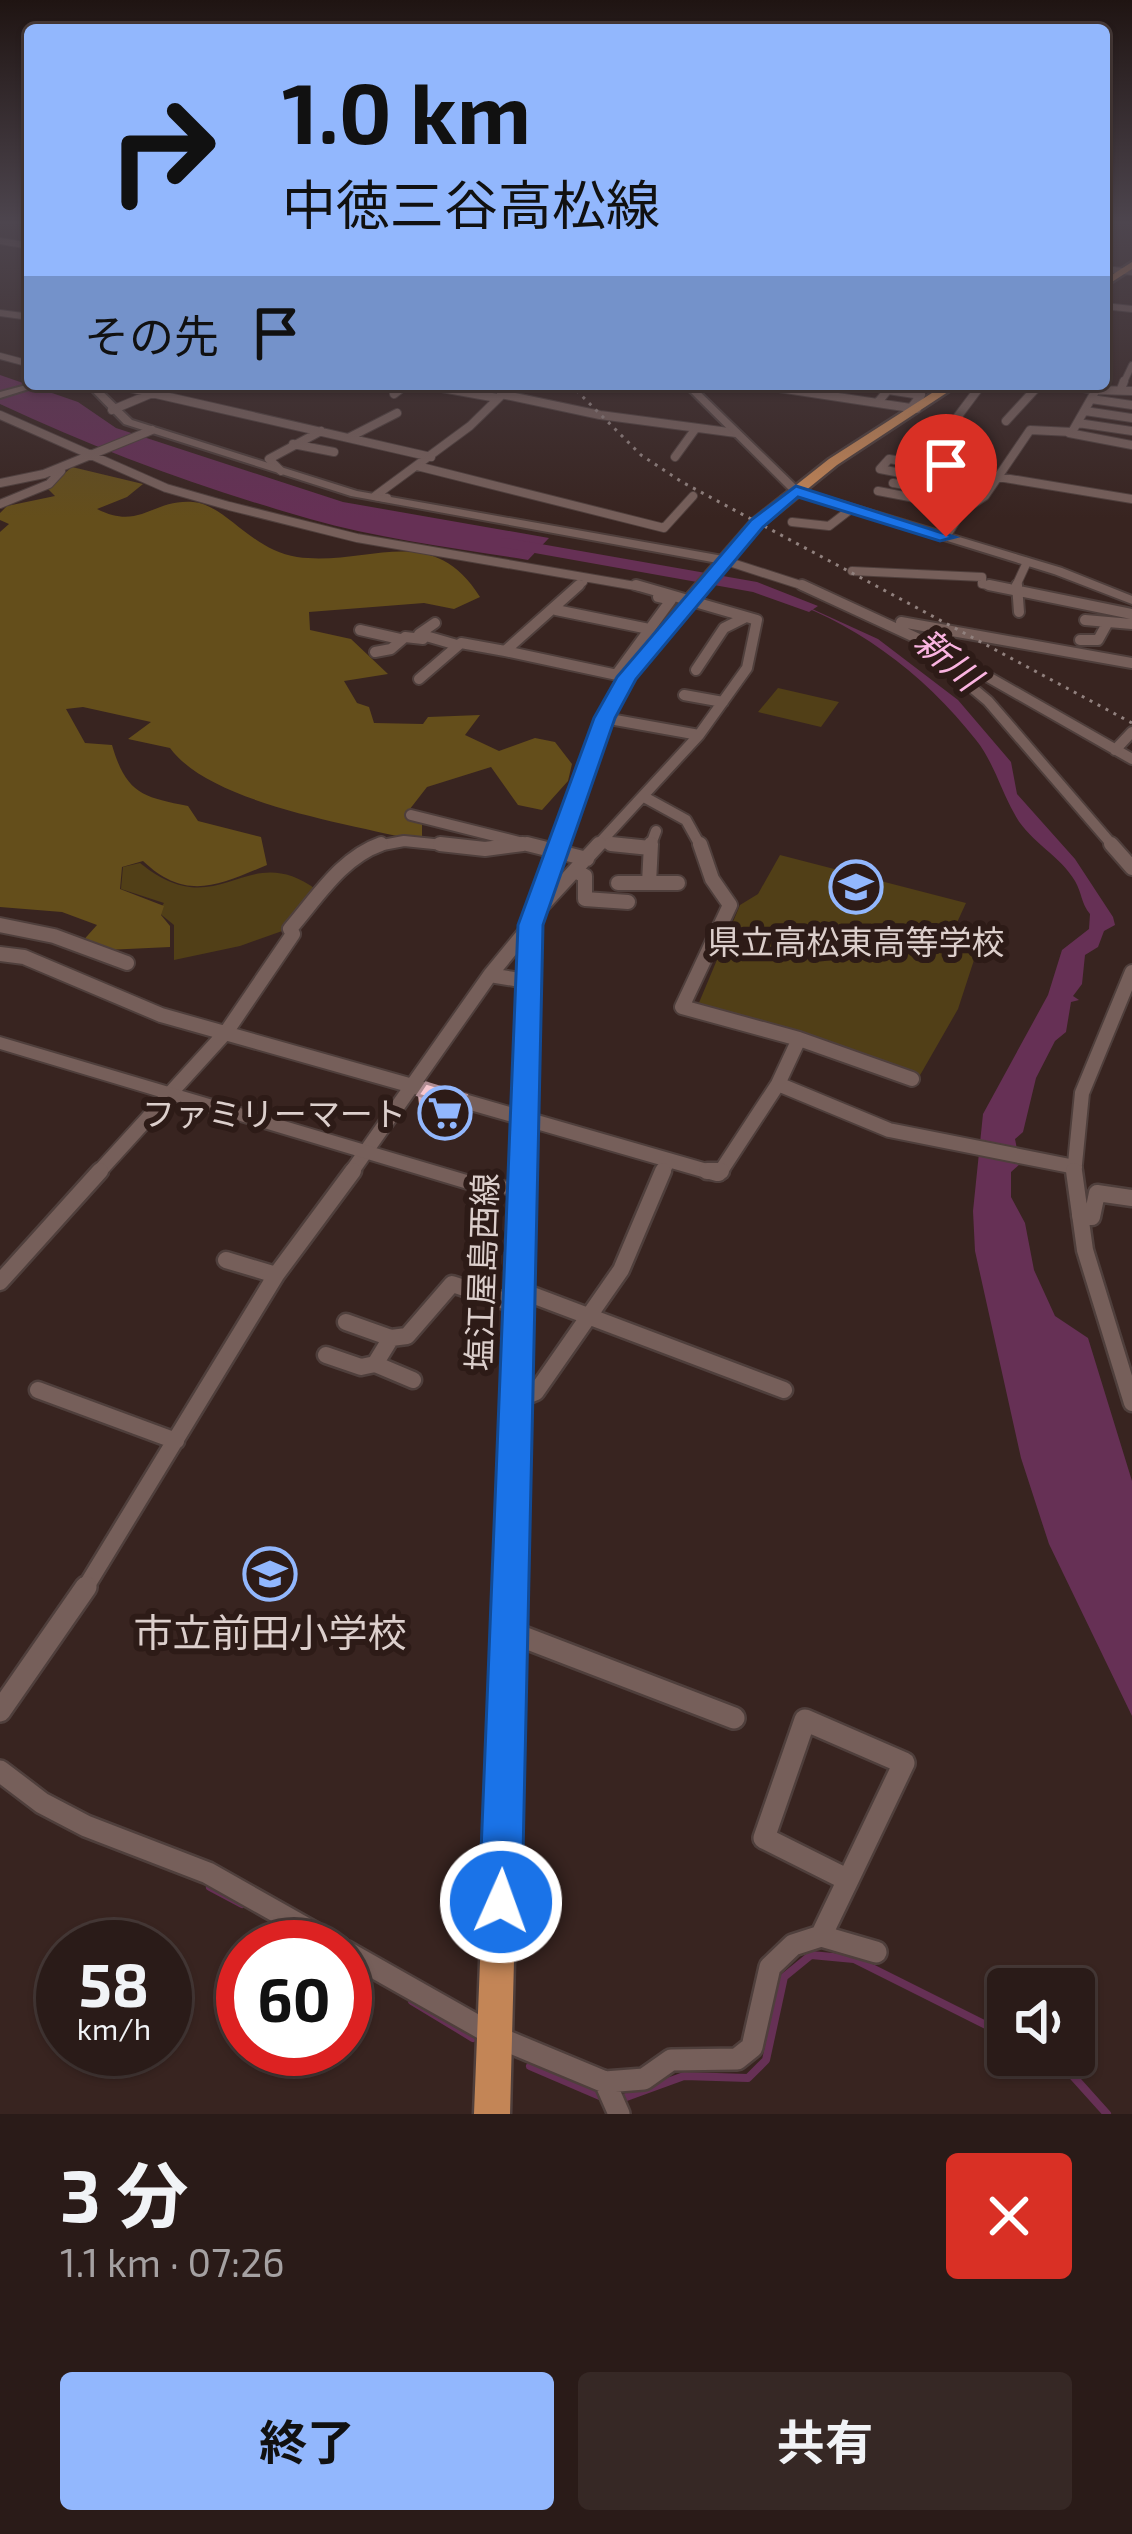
<!DOCTYPE html>
<html lang="ja">
<head>
<meta charset="utf-8">
<style>
  :root { --surface:#2a1b18; --page:#362825; --text:#f1f3f6; --muted:#a5a1a2; --line:#463937; --accent:#92b7fd }
  body { margin:0; font-family:"Exo 2","Noto Sans JP",sans-serif; background:var(--page); color:var(--text); height:100vh; display:flex; flex-direction:column; font-size:45px; white-space:nowrap }
  * { box-sizing:border-box; margin:0 }
  p { font-size:39px; color:var(--muted) }
  .icon { flex:none; width:66px; height:66px; fill:none; stroke:currentColor; stroke-width:2; stroke-linecap:round; stroke-linejoin:round }
  .map { position:relative; height:2114px; overflow:hidden }
  .panel { display:flex; flex-direction:column; background:var(--surface); flex:1 }
  .panel>* { flex:none }
  .top-card { position:absolute; left:24px; top:24px; width:1086px; height:366px; border-radius:12px; box-shadow:0 3px 9px #0004,0 0 0 3px var(--line); background:#92b7fd; color:#111; overflow:hidden }
  .tools { position:absolute; left:987px; top:1968px; display:grid; gap:24px }
  .tools a { display:grid; place-items:center; width:108px; height:108px; border-radius:12px; background:var(--surface); box-shadow:0 3px 9px #0004,0 0 0 3px var(--line); font-size:60px }
  .speed { position:absolute; left:36px; top:1920px; display:flex; gap:24px; font-size:60px; font-weight:700; text-align:center }
  .speed>* { display:grid; place-content:center; width:156px; height:156px; border-radius:50%; background:var(--surface); box-shadow:0 3px 9px #0004,0 0 0 3px var(--line); line-height:1 }
  .speed small { font-size:30px; font-weight:400 }
  .speed .limit { border:18px solid #d22; background:#fff; color:#111 }
  .pin { position:absolute; display:grid; place-items:center; width:102px; height:102px; color:#fff; margin:-123px -51px; border-radius:50% 50% 50% 0; rotate:-45deg; box-shadow:0 0 12px #0007 }
  .pin .icon { rotate:45deg }
  .me { position:absolute; width:132px; margin:-66px; rotate:2deg; stroke-linejoin:round; filter:drop-shadow(0 0 9px #0008) }
  .turn { display:flex; align-items:center; gap:42px; height:252px; padding:0 60px; font-size:54px }
  .turn .icon { width:156px; height:156px; stroke-width:2.5 }
  .turn b { display:block; font-size:84px; line-height:102px }
  .then { display:flex; align-items:center; height:114px; padding:0 60px; background:#0003; gap:24px; font-size:45px }
  .round { display:grid; place-items:center; flex:none; width:126px; height:126px; border-radius:12px; background:var(--page) }
  .summary { display:flex; align-items:center; justify-content:space-between; height:204px; padding:0 60px }
  h1 { font-size:72px; font-weight:700; line-height:90px }
  .cta { display:flex; gap:24px; margin-top:auto; padding:24px 60px }
  .cta a { flex:1; height:138px; border-radius:12px; background:var(--accent); color:#111; font-size:48px; font-weight:700; line-height:138px; text-align:center }
  .cta a+a { background:var(--page); color:var(--text) }
  .map>svg:first-child { display:block }
  .green { fill:#513f17 }
  .forest { fill:#644e1b }
  .water { fill:#663055 }
  .lines { fill:none; stroke-linecap:round; stroke-linejoin:round }
  .stream { stroke:#663055; stroke-width:8 }
  .river { fill:#663055; fill-rule:evenodd }
  .street-far5-casing { stroke:#4f3f3c; stroke-width:8 }
  .street-far4-casing { stroke:#4f3f3c; stroke-width:10 }
  .street-far3-casing { stroke:#4f3f3c; stroke-width:14 }
  .street-far2-casing { stroke:#4f3f3c; stroke-width:18 }
  .street-far1-casing { stroke:#4f3f3c; stroke-width:21 }
  .street-casing { stroke:#4f3f3c; stroke-width:26 }
  .secondary-casing { stroke:#4f3f3c; stroke-width:4 }
  .primary-casing { stroke:#4f3f3c; stroke-width:5 }
  .street-far5 { stroke:#765f5a; stroke-width:6 }
  .street-far4 { stroke:#765f5a; stroke-width:8 }
  .street-far3 { stroke:#765f5a; stroke-width:10 }
  .street-far2 { stroke:#765f5a; stroke-width:14 }
  .street-far1 { stroke:#765f5a; stroke-width:16 }
  .street { stroke:#765f5a; stroke-width:21 }
  .secondary { fill:#765f5a; fill-rule:evenodd }
  .primary { fill:#c38556; fill-rule:evenodd }
  .rail { stroke:#91817e; stroke-width:3; stroke-dasharray:3 6; stroke-linecap:butt }
  .wall { fill:#d4abb2 }
  .shaded-wall { fill:#ad8b91 }
  .building { fill:#f7c7cf; stroke:#ad8b91; stroke-width:3 }
  .route { fill:#1a73e8; stroke:#114b97; stroke-width:3 }
  .labels { text-anchor:middle; dominant-baseline:central; stroke-width:12; stroke-linejoin:round; paint-order:stroke }
  .poi-label { font-size:33px; fill:#dccfcc; stroke:#2d1b17 }
  .street-label { font-size:33px; fill:#dccfcc; stroke:#2d1b17 }
  .water-label { font-size:36px; font-style:italic; fill:#fab4e1; stroke:#2d1b17 }
  .near-poi-label { font-size:39px; fill:#dccfcc; stroke:#2d1b17 }
</style>
</head>
<body>
<div class="map">
<svg width="1132" height="2114" viewBox="0 0 1132 2114">
  <rect width="100%" height="100%" fill="#382420"/>
  <path class="green" d="M 778,688 L 839,702 L 821,727 L 758,712 Z
    M 780,855 L 966,903 L 948,942 L 966,949 L 974,960 L 958,1009 L 919,1077 L 698,1005 L 740,905 L 758,894 Z
    M 140,863 C 220,928 245,837 317,890 L 285,930 L 240,946 L 174,960 L 174,925 L 158,912 L 164,903 L 121,889 L 123,867 Z"/>
  <path class="forest" d="M 72,467 L 143,484 L 127,497 L 97,509 C 140,531 152,499 193,502 C 225,504 252,551 297,557 C 368,567 432,519 480,597 L 454,609 L 424,603 L 309,612 L 310,630 L 351,639 L 388,674 L 344,681 L 357,703 L 369,707 L 374,723 L 423,724 L 428,717 L 480,715 L 465,735 L 499,751 L 535,738 L 555,742 L 572,764 L 568,781 L 542,810 L 518,805 L 491,767 L 427,787 L 406,814 L 422,824 L 422,842 C 354,824 212,805 170,748 L 128,739 L 151,722 L 83,707 L 66,709 L 85,743 L 112,745 C 126,793 142,797 188,806 L 198,821 L 261,837 L 267,865 C 219,885 186,902 143,861 L 122,867 L 120,889 L 164,906 L 161,915 L 170,926 L 170,947 L 106,950 L 80,944 L 97,925 L 62,912 L 0,907 L 0,532 L 9,524 L 0,520 L 0,513 L 7,506 L 55,496 L 47,488 Z"/>
  <path class="water" d="M 0,375 L 78,402 L 116,428 L 343,502 L 549,538 L 528,560 C 456,548 380,539 310,519 C 204,489 100,451 0,404 Z
    M 777,593 L 878,639 L 958,700 L 1011,762 L 1017,794 L 1075,859 L 1113,917 L 1115,925 L 1104,931 L 1098,947 L 1085,955 L 1082,984 L 1073,996 L 1079,1000 L 1071,1002 L 1066,1032 L 1055,1041 L 1036,1078 L 1023,1132 L 1015,1139 L 1020,1164 L 1011,1172 L 1011,1197 L 1025,1223 L 1034,1270 L 1055,1316 L 1088,1338 L 1132,1481 L 1132,1716 L 1049,1544 L 1021,1458 L 975,1251 L 973,1211 L 983,1114 L 1048,995 L 1062,950 L 1089,929 L 1090,914 C 1081,903 1082,893 1075,881 C 1060,855 1028,841 1014,813 C 1001,790 993,761 976,740 C 923,672 851,619 769,594 Z"/>
  <g class="lines">
    <path class="stream" d="M 210,1887 L 242,1904
      M 412,2001 L 473,2038
      M 1040,2055 L 1072,2075 L 1107,2114
      M 530,2066 L 607,2099
      M 618,2100 L 684,2076 L 748,2078 L 766,2060 L 784,1977 L 811,1955 L 854,1959 L 1008,2036"/>
    <path class="river" d="M 507,538 L 757,582 L 818,606 L 809,612 L 753,592 L 501,547 L 501,539 Z"/>
    <g class="street-far5-casing">
      <path id="street-far5" d="M 0,241 L 30,246
        M 1104,269 L 1132,272
        M 1104,306 L 1132,309
        M 0,313 L 30,317
        M 0,356 L 30,364
        M 1123,384 L 1132,365"/>
    </g>
    <g class="street-far4-casing">
      <path id="street-far4" d="M 112,384 L 431,457
        M 420,384 L 497,398
        M 752,384 L 917,409
        M 1121,389 L 1124,381
        M 1096,390 L 1132,391
        M 394,394 L 407,384
        M 501,394 L 600,415 L 736,433
        M 1091,399 L 1132,405
        M 878,402 L 888,390 L 921,395 L 911,408
        M 112,410 L 174,384
        M 1085,411 L 1132,418
        M 0,415 L 166,488 L 229,506 L 357,538 L 647,588
        M 958,416 L 982,384
        M 1006,421 L 1040,384
        M 1078,423 L 1132,431
        M 1069,433 L 1132,445
        M 350,437 L 397,413
        M 293,444 L 334,452
        M 675,457 L 696,428
        M 889,459 L 944,468 L 936,480 L 880,469 Z
        M 417,466 L 664,528 L 693,496
        M 944,468 L 1132,499
        M 281,471 L 269,459 L 321,431
        M 0,483 L 44,474 L 152,430
        M 893,483 L 981,498
        M 878,491 L 967,508
        M 387,498 L 375,496 L 470,426 L 513,384
        M 0,504 L 49,484 L 61,471
        M 792,522 L 829,526 L 851,509
        M 946,537 L 962,511 L 985,496 L 1030,430 L 1072,432 L 1096,390 L 1058,384
        M 723,560 L 810,588
        M 852,571 L 982,577 L 982,584 L 1004,588
        M 576,588 L 583,582
        M 1015,588 L 1027,562"/>
    </g>
    <g class="street-far3-casing">
      <path id="street-far3" d="M 579,585 L 505,651 L 622,676
        M 802,585 L 934,646 L 1132,759
        M 989,585 L 1132,614
        M 1017,585 L 1019,612
        M 556,610 L 649,629
        M 1085,620 L 1132,624
        M 901,622 L 1132,663
        M 435,623 L 419,634 L 457,645
        M 360,630 L 400,639
        M 1080,640 L 1098,640 L 1108,622
        M 927,650 L 988,701 L 1114,847
        M 375,652 L 391,649 L 405,637 L 423,639
        M 696,670 L 724,628 L 744,618
        M 616,675 L 671,600 L 658,597
        M 419,679 L 461,643 L 505,651
        M 684,695 L 723,702
        M 604,718 L 699,735
        M 1115,750 L 1132,732
        M 646,798 L 686,820 L 701,847
        M 411,815 L 539,847
        M 602,843 L 640,847
        M 372,847 L 404,841 L 463,847
        M 510,847 L 527,843
        M 596,847 L 699,735 L 747,668 L 757,620 L 636,585
        M 650,847 L 656,831"/>
    </g>
    <g class="street-far2-casing">
      <path id="street-far2" d="M 440,844 L 485,849 L 523,844
        M 527,844 L 587,859
        M 611,844 L 650,848
        M 700,844 L 712,879 L 730,905 L 682,1007 L 799,1039 L 912,1079
        M 1111,844 L 1132,868
        M 575,871 L 585,876 L 585,899 L 628,902
        M 618,883 L 678,883
        M 649,883 L 651,844
        M 541,907 L 599,844
        M 0,925 L 54,936 L 127,963
        M 0,954 L 24,957 L 161,1015 L 423,1089
        M 490,975 L 526,981
        M 778,1084 L 889,1130 L 1075,1167
        M 450,1097 L 717,1174
        M 97,1174 L 227,1031 L 293,934 L 290,929 C 317,898 341,858 381,844
        M 350,1174 L 490,975 L 531,925
        M 662,1174 L 668,1160
        M 719,1174 L 778,1084 L 799,1039
        M 1074,1174 L 1082,1093 L 1132,972"/>
    </g>
    <g class="street-far1-casing">
      <path id="street-far1" d="M 707,1171 L 721,1171
        M 1074,1171 L 1085,1250 L 1132,1403
        M 1080,1216 L 1092,1217 L 1097,1193 L 1132,1198
        M 226,1260 L 276,1275
        M 0,1282 L 100,1171
        M 519,1290 L 784,1390
        M 346,1322 L 391,1338
        M 326,1355 L 361,1367 L 375,1364 L 391,1338 L 407,1336 L 452,1284 L 517,1305
        M 375,1364 L 413,1380
        M 38,1390 L 176,1441
        M 514,1401 L 536,1392 L 621,1270 L 663,1171
        M 84,1590 L 276,1275 L 353,1171"/>
    </g>
    <g class="street-casing">
      <path id="street" d="M 510,1632 L 734,1718
        M 0,1711 L 86,1587
        M 805,1720 L 904,1763 L 848,1880 L 764,1838 Z
        M 0,1771 L 42,1803 L 86,1826 L 208,1873 L 339,1947
        M 821,1936 L 848,1880
        M 345,1951 L 497,2037 L 605,2082 L 644,2079 L 671,2060 L 737,2059 L 752,2047 L 770,1967 L 793,1945 L 821,1936 L 876,1952
        M 605,2082 L 619,2114"/>
    </g>
    <g class="secondary-casing">
      <path id="secondary" d="M 30,384 L 45,384 L 0,398 L 0,392 Z
        M 85,384 L 95,384 L 132,420 L 357,491 L 723,556 L 729,560 L 723,564 L 351,496 L 124,424 Z
        M 682,384 L 692,384 L 800,489 L 1062,568 L 1132,596 L 1132,604 L 1054,574 L 792,493 Z
        M 0,1037 L 484,1180 L 527,1183 L 530,1188 L 527,1193 L 484,1194 L 0,1049 Z"/>
    </g>
    <g class="primary-casing">
      <path id="primary" d="M 1132,262 L 1132,269 L 1104,287 L 1104,280 Z
        M 946,384 L 960,384 L 837,465 L 762,526 L 660,643 L 634,678 L 612,718 L 541,925 L 510,2114 L 474,2114 L 521,925 L 596,718 L 619,677 L 650,637 L 752,520 L 829,459 Z"/>
    </g>
    <use href="#street-far5" class="street-far5"/>
    <use href="#street-far4" class="street-far4"/>
    <use href="#street-far3" class="street-far3"/>
    <use href="#street-far2" class="street-far2"/>
    <use href="#street-far1" class="street-far1"/>
    <use href="#street" class="street"/>
    <use href="#secondary" class="secondary"/>
    <use href="#primary" class="primary"/>
    <path class="rail" d="M 570,384 L 641,455 L 682,482 L 1132,723"/>
  </g>
  <path class="wall" d="M 418,1095 L 466,1095 L 467,1115 L 459,1127 L 420,1114 Z"/>
  <path class="shaded-wall" d="M 466,1095 L 467,1115 L 459,1127 L 457,1107 Z"/>
  <path class="building" d="M 426,1083 L 466,1095 L 457,1107 L 418,1095 Z"/>
  <linearGradient id="sky" x2="0" y2="1"><stop stop-color="#1f1412"/><stop offset="0.43" stop-color="#4d454e"/><stop offset="1" stop-color="#4d454e" stop-opacity="0"/></linearGradient>
  <rect width="1132" height="518" fill="url(#sky)"/>
  <path class="route" d="M 796,486 L 955,537 L 940,541 L 798,497 L 763,527 L 636,679 L 615,718 L 543,925 L 522,1902 L 516,1917 L 501,1923 L 485,1917 L 479,1902 L 518,925 L 594,718 L 617,677 L 751,520 Z"/>
  <defs>
    <g id="school-ring" transform="scale(2.7)"><circle r="9.5" fill="#2d1b17" stroke="#92b7fd" stroke-width="1.5"/><path d="M0-5L7-2L0 1L-7-2ZM-4 1L0 2.5L4 1V4Q0 6-4 4Z" fill="#92b7fd"/></g>
    <g id="supermarket-ring" transform="scale(2.7)"><circle r="9.5" fill="#2d1b17" stroke="#92b7fd" stroke-width="1.5"/><path d="M-6-5.5h2.5l.6 2H6L4.5 2H-2.5L-4.4-4H-6ZM-1.5 3.2a1.3 1.3 0 1 0 .1 0ZM3 3.2a1.3 1.3 0 1 0 .1 0Z" fill="#92b7fd"/></g>
  </defs>
  <g fill-rule="evenodd">
    <use href="#school-ring" x="856" y="887"/>
    <use href="#supermarket-ring" x="445" y="1113"/>
    <use href="#school-ring" x="270" y="1574"/>
  </g>
  <g class="labels">
    <g class="poi-label">
      <text x="856" y="941">県立高松東高等学校</text>
      <text x="406" y="1113" text-anchor="end">ファミリーマート</text>
    </g>
    <g class="street-label">
      <text transform="translate(481 1272) rotate(-88)">塩江屋島西線</text>
    </g>
    <g class="water-label">
      <text transform="translate(949 658) rotate(41)">新川</text>
    </g>
    <g class="near-poi-label">
      <text x="270" y="1631">市立前田小学校</text>
    </g>
  </g>
</svg>
<div class="tools">
<a><svg class="icon" aria-label="sound" viewBox="0 0 24 24"><path d="M4 9h4l5-4v14l-5-4H4zM17 9q2 3 0 6"/></svg></a>
</div>
<div class="speed"><div>58<small>km/h</small></div><div class="limit">60</div></div>
<div class="pin" style="left:946px;top:537px;background:#d93025"><svg class="icon" aria-label="arrive" viewBox="0 0 24 24"><path d="M6 21V4h12l-3 4 3 4H6"/></svg></div>
<svg class="me" style="left:501px;top:1902px" viewBox="-20 -20 40 40"><circle r="17" fill="#1a73e8" stroke="#fff" stroke-width="3"/><path d="M0-11L8 9 0 5-8 9z" fill="#fff"/></svg>
<div class="top-card">
<div class="turn"><svg class="icon" aria-label="right" viewBox="0 0 24 24"><path d="M7 20v-9h11M14 6l5 5-5 5"/></svg><div><b>1.0 km</b>中徳三谷高松線</div></div>
<div class="then">その先<svg class="icon" aria-label="arrive" viewBox="0 0 24 24"><path d="M6 21V4h12l-3 4 3 4H6"/></svg></div>
</div>
</div>
<section class="panel">
<div class="summary"><div><h1>3 分</h1><p>1.1 km · 07:26</p></div><a class="round" style="background:#d93025;color:#fff"><svg class="icon" aria-label="close" viewBox="0 0 24 24"><path d="M6 6l12 12M18 6L6 18"/></svg></a></div>
<div class="cta"><a>終了</a><a>共有</a></div>
</section>
</body>
</html>
